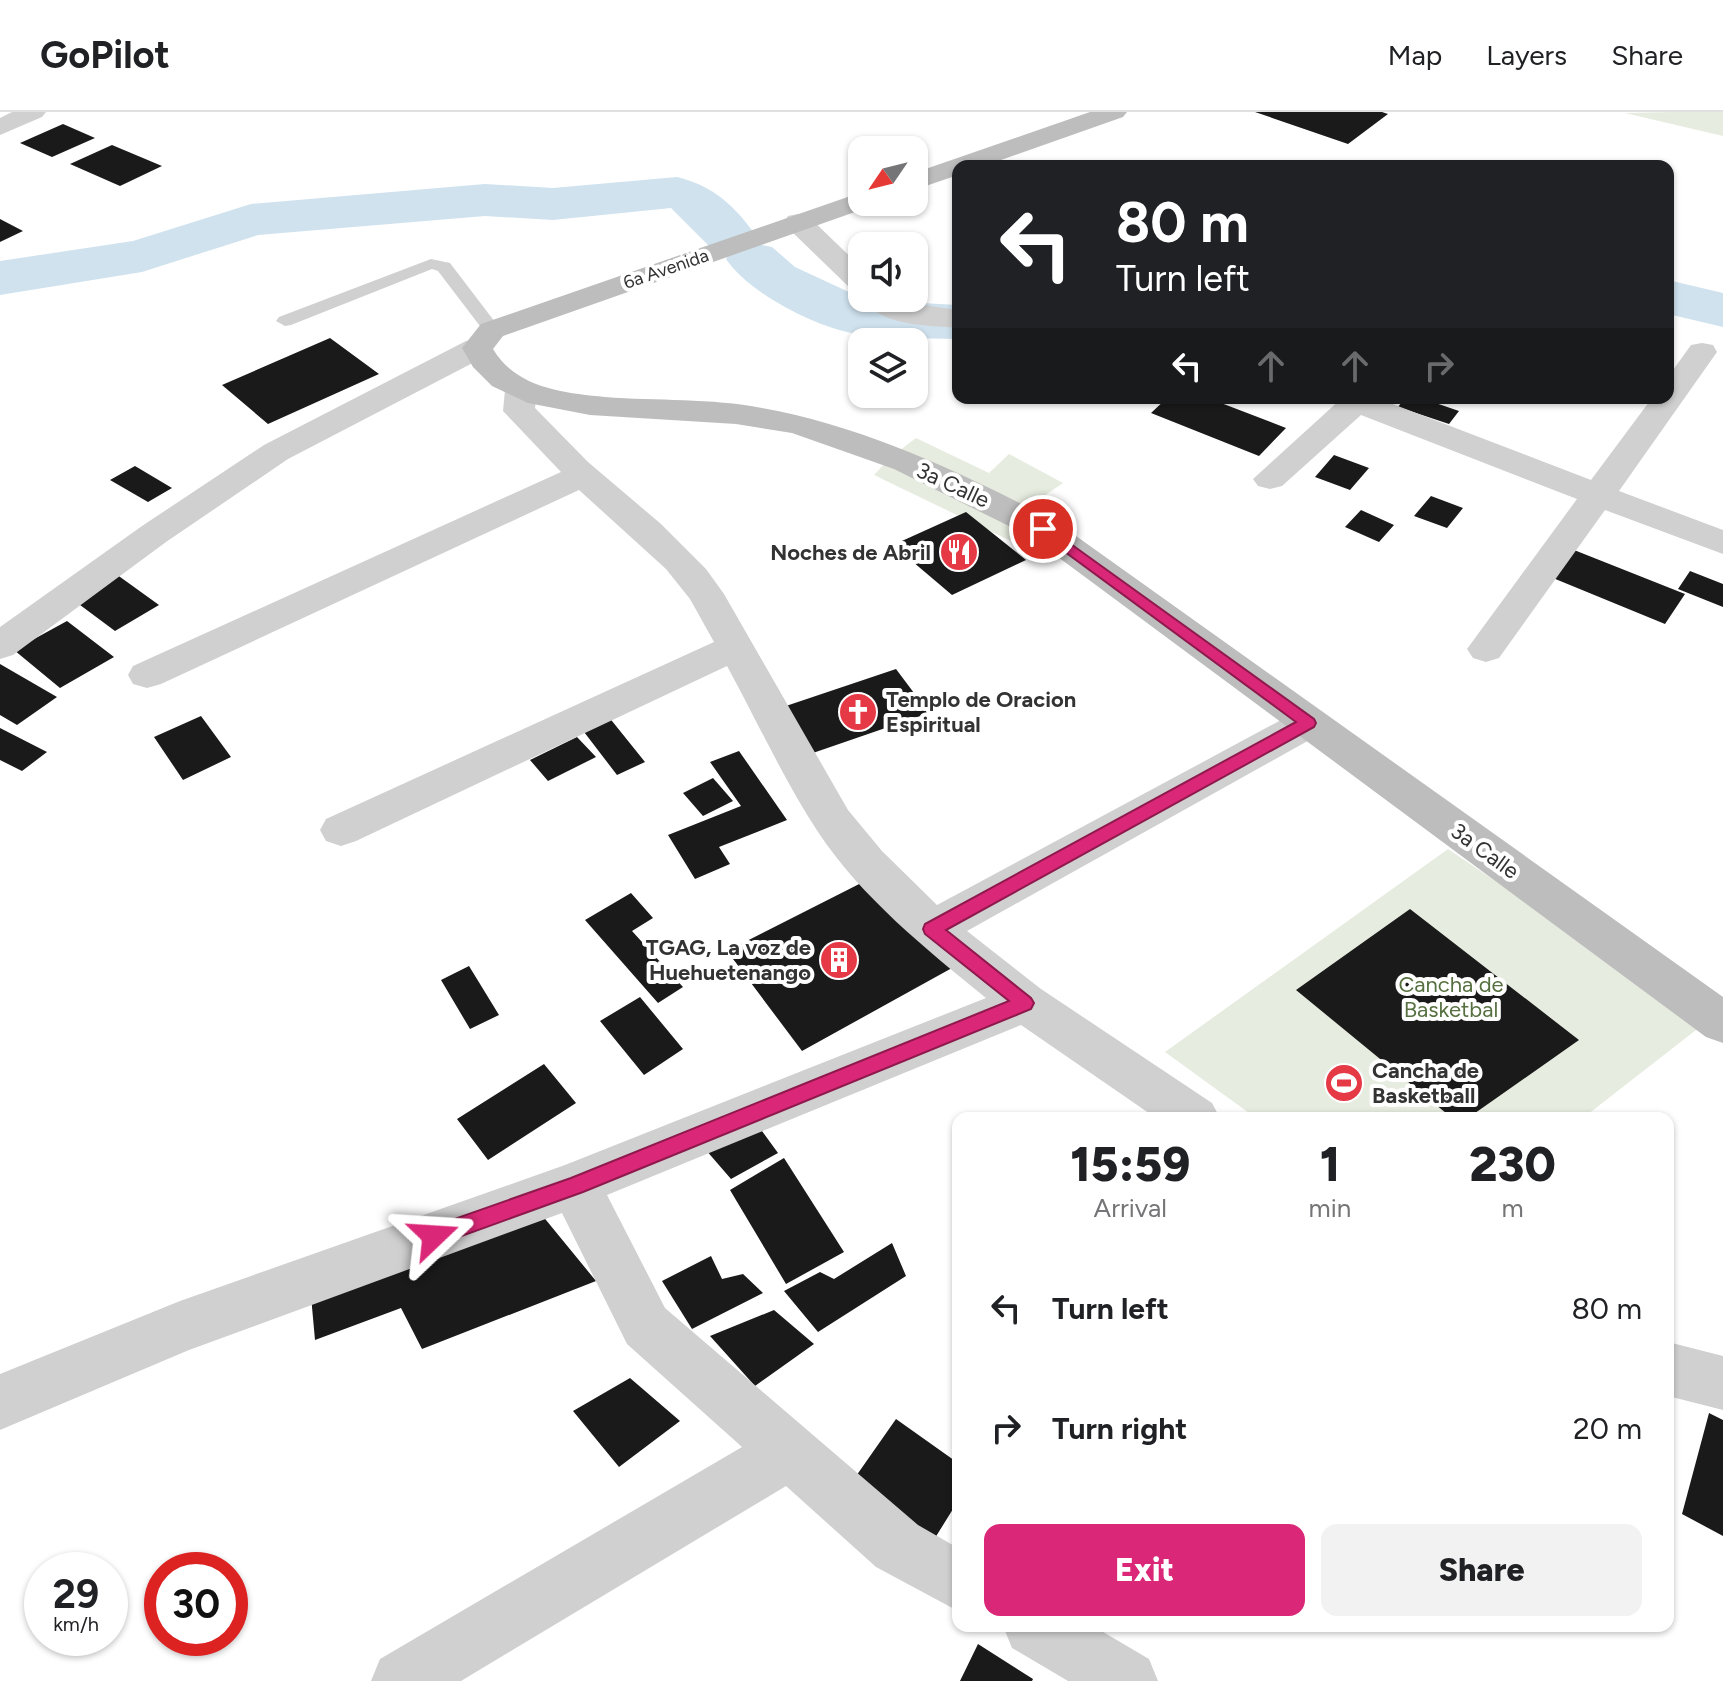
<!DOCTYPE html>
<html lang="en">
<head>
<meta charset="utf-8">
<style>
  :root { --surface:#fff; --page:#f2f2f2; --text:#202124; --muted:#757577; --line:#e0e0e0; --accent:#db2777 }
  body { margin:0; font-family:Figtree,sans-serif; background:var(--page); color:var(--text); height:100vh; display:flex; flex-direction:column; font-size:30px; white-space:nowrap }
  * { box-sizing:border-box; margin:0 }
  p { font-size:26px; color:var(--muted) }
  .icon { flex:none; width:44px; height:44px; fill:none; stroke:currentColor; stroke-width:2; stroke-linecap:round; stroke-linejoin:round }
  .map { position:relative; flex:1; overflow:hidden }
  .panel { position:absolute; left:952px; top:1000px; width:722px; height:520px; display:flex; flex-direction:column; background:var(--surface); border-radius:16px; box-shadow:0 2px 6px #0004 }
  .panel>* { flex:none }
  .guide { position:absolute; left:952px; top:48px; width:722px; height:244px; border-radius:16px; box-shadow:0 2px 6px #0004; background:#202124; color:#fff; overflow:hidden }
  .needle { width:52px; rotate:235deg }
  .controls { position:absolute; left:848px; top:24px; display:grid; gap:16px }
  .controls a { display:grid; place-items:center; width:80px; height:80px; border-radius:16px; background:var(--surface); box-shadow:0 2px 6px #0004; font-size:40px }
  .speed { position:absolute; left:24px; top:1440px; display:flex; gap:16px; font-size:40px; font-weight:700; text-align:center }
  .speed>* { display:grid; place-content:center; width:104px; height:104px; border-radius:50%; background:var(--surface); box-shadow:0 2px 6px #0004; line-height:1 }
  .speed small { font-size:20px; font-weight:400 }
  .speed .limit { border:12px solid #d22; background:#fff; color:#111 }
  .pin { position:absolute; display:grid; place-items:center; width:68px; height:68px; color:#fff; margin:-34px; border:4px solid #fff; border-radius:50%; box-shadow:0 2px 8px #0007 }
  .me { position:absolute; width:88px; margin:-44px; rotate:70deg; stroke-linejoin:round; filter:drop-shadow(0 0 6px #0008) }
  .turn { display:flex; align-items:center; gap:28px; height:168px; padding:0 32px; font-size:36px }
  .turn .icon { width:104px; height:104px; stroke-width:2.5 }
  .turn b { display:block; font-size:56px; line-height:68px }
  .lanes { display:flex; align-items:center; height:76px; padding:0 32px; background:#0003; justify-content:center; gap:40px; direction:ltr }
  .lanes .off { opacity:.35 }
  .eta { display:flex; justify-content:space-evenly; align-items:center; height:136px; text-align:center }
  .eta b { font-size:48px; font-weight:800; line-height:56px }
  .cta { display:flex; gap:16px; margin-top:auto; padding:16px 32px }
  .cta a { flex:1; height:92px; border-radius:16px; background:var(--accent); color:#fff; font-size:32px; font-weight:800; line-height:92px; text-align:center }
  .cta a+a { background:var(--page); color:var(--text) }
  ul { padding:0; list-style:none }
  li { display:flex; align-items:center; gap:24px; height:120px; padding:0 32px }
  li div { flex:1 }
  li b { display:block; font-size:30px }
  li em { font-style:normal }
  header { display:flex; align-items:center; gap:48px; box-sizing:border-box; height:112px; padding:0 40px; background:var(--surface); border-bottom:2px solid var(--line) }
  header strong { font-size:38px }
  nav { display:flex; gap:44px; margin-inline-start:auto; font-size:28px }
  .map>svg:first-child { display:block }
  .green { fill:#e6ecdf }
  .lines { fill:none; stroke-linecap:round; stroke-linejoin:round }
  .river { fill:#cfe2ee; fill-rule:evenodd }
  .building { fill:#1a1a1a }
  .lane { fill:#d0d0d0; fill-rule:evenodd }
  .street { fill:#d0d0d0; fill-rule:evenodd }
  .secondary { fill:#bdbdbd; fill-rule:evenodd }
  .route { fill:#db2777; stroke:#8e194d; stroke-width:2 }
  .labels { text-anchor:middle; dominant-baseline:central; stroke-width:8; stroke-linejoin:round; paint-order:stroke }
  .far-street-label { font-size:18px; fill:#333; stroke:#fff }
  .street-label { font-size:22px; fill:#333; stroke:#fff }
  .poi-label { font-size:22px; font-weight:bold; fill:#333; stroke:#fff; text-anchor:end }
  .park-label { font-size:22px; fill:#56703f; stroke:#fff }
</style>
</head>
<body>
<header>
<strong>GoPilot</strong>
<nav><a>Map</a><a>Layers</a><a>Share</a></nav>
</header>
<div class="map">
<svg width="1723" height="1569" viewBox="0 0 1723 1569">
  <rect width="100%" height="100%" fill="#fff"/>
  <path class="green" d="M 1673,0 L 1723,0 L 1723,24 L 1625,1 Z
    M 916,326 L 989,361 L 1009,342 L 1063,371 L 1041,386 L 1064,398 L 1021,434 L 874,363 L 891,345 Z
    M 1448,737 L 1705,911 L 1583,1006 L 1256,1006 L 1165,940 Z"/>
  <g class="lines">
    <path class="river" d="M 677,65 C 714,74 735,94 757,125 L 753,131 L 772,135 L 795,155 L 866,188 L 958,193 L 958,227 C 924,226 886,228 852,221 C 813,214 748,180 726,147 L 730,141 L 711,136 L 671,96 L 553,108 L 485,104 L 258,123 L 142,160 L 0,183 L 0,149 L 133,129 L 251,92 L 485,72 L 553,76 Z
      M 1668,168 L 1723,181 L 1723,215 L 1668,202 Z"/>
  </g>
  <path class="building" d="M 1255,0 L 1382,0 L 1388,2 L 1348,32 Z
    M 63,12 L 95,26 L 52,45 L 20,31 Z
    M 112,33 L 162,54 L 120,74 L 70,52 Z
    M 0,107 L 23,119 L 0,130 Z
    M 330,226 L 379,262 L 268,312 L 222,273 Z
    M 1167,286 L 1208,286 L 1286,316 L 1259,344 L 1151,301 Z
    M 1405,286 L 1421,286 L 1459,299 L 1449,312 L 1398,295 Z
    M 1334,343 L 1369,356 L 1350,378 L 1315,365 Z
    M 135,354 L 172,376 L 148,390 L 110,368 Z
    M 1431,384 L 1463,396 L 1447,416 L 1414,404 Z
    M 1361,398 L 1394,413 L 1379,430 L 1345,415 Z
    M 966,400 L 1026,448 L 952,483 L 893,433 Z
    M 1569,436 L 1685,482 L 1665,512 L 1548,464 Z
    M 1690,459 L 1723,472 L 1723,495 L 1678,477 Z
    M 116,462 L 159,493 L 115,519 L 72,487 Z
    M 67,509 L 114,545 L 60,576 L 14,538 Z
    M 0,552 L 57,585 L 17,613 L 0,603 Z
    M 896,557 L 929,601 L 810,642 L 780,596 Z
    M 201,604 L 231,645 L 183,668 L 154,625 Z
    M 608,604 L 645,650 L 617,663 L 581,616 Z
    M 0,616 L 47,640 L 22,659 L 0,648 Z
    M 577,625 L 596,645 L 548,669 L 530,648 Z
    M 739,639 L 787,708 L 719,735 L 730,752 L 695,767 L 668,723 L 741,694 L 710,650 Z
    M 713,666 L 733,689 L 703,704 L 683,681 Z
    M 873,765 L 952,856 L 802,939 L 727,839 Z
    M 631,781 L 653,806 L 632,819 L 683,875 L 658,891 L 585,808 Z
    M 1410,797 L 1579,928 L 1468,1006 L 1452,1006 L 1296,878 Z
    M 469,854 L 499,903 L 470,917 L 441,868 Z
    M 640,885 L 683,937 L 644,963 L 600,909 Z
    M 544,952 L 576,991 L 488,1048 L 457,1007 Z
    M 751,1004 L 778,1041 L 731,1067 L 699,1030 Z
    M 784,1046 L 844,1140 L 786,1172 L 730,1078 Z
    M 537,1097 L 596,1169 L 422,1237 L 401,1196 L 315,1228 L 311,1184 Z
    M 892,1131 L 906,1164 L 818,1220 L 784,1179 L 820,1160 L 834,1167 Z
    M 711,1144 L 722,1167 L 743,1162 L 763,1181 L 692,1217 L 662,1169 Z
    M 774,1198 L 814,1232 L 755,1274 L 710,1224 Z
    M 630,1266 L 680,1309 L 619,1355 L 573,1299 Z
    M 1709,1301 L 1723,1308 L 1723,1424 L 1682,1402 Z
    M 896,1307 L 958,1351 L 958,1389 L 935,1426 L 854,1367 Z
    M 978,1532 L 1033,1567 L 1032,1569 L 960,1569 Z"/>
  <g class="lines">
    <path class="lane" d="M 431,147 L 450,151 L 501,218 L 498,222 L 486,222 L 438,159 L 432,157 L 291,213 L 285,214 L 276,209 L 279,205 Z"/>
    <path class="street" d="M 12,0 L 46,0 L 42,5 L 0,23 L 0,6 Z
      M 798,102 L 808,104 L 862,156 L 862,181 L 852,178 L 788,116 L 784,110 L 788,104 Z
      M 862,186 C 895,186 925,194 958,198 L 958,216 C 927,213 882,215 862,186 Z
      M 477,227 L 488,229 L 492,236 L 488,243 L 288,347 L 166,430 L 13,543 L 0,547 L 0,515 L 142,414 L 264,333 L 466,229 Z
      M 1702,231 L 1713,233 L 1717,240 L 1619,379 L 1723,418 L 1723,442 L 1605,398 L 1499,546 L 1486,550 L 1473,546 L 1467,537 L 1577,387 L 1361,303 L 1282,374 L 1270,377 L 1258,374 L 1253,367 L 1342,286 L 1377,286 L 1591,368 L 1652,286 L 1668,286 L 1668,265 L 1691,233 Z
      M 521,268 L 532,271 L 537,278 L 535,296 L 588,350 L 661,412 L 706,457 L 724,482 L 848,698 L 882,739 L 937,793 L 1294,601 L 1308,597 L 1322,601 L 1328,611 L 1322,621 L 967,819 L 1041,877 L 1212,991 L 1220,1006 L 1156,1006 L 1021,913 L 607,1083 L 665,1196 L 918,1413 L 958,1436 L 958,1499 L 876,1455 L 786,1374 L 461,1569 L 371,1569 L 380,1547 L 742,1335 L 627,1232 L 562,1101 L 189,1238 L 0,1318 L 0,1262 L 180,1189 L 565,1053 L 986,886 C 926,837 862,786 818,720 C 784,668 757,609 727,554 L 356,729 L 341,734 L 326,729 L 320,718 L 326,707 L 714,530 L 690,487 L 666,457 L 579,378 L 161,572 L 147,576 L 133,572 L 128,563 L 133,554 L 561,360 L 503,299 L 505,278 L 510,271 Z
      M 1668,1230 L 1723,1244 L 1723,1298 L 1668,1284 Z
      M 1003,1514 L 1093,1514 L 1149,1547 L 1158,1569 L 1068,1569 L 1012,1536 Z"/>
    <path class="secondary" d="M 1090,0 L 1127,0 L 1123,5 L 984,54 L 958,54 L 958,63 L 914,78 L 914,61 Z
      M 862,80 L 862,90 L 874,90 L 872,94 L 503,224 L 493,237 C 516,276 563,281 605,285 C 657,289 711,286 762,296 C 867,315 962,361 1055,409 L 1723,885 L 1723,931 L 1706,925 L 1031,425 L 894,357 L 792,321 L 736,312 L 590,303 L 528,291 L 492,274 L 473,255 L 462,236 L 481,212 Z"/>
  </g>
  <path class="route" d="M 1043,412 L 1314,607 L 1316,611 L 1314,615 L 946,818 L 1031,886 L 1034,891 L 1031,897 L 583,1080 L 434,1134 L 426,1131 L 423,1124 L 426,1117 L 571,1066 L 1009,889 L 925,822 L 923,817 L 925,812 L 1296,610 L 1038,420 L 1036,417 Z"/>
  <defs>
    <g id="restaurant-disc" transform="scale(2)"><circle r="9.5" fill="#e63946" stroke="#fff"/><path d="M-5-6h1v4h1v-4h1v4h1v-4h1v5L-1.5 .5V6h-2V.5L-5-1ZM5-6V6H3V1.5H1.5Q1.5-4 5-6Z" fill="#fff"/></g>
    <g id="church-disc" transform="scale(2)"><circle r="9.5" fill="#e63946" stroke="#fff"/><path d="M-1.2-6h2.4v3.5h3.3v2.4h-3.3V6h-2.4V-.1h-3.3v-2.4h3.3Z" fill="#fff"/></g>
    <g id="building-disc" transform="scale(2)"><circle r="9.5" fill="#e63946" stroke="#fff"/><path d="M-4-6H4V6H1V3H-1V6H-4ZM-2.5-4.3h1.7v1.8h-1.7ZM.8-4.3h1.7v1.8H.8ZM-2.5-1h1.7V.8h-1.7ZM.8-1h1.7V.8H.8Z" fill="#fff"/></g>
    <g id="stadium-disc" transform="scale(2)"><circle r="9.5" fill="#e63946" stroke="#fff"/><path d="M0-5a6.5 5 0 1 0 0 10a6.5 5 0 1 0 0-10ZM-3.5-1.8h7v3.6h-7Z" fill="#fff"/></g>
  </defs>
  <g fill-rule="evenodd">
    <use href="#restaurant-disc" x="959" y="440"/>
    <use href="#church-disc" x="858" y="600"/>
    <use href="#building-disc" x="839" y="848"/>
    <use href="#stadium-disc" x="1344" y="971"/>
  </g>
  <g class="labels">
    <g class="far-street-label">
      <text transform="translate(666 157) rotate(-19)">6a Avenida</text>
    </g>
    <g class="street-label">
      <text transform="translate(953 373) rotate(25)">3a Calle</text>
      <text transform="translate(1485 739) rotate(36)">3a Calle</text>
    </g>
    <g class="poi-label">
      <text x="931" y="440">Noches de Abril</text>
      <text x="886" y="587" text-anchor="start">Templo de Oracion<tspan x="886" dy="25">Espiritual</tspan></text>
      <text x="811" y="835">TGAG, La voz de<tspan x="811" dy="25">Huehuetenango</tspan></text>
      <text x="1372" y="958" text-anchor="start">Cancha de<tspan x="1372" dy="25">Basketball</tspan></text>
    </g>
    <g class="park-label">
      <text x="1451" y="872">Cancha de<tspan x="1451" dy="25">Basketbal</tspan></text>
    </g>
  </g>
</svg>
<div class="controls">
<a><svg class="needle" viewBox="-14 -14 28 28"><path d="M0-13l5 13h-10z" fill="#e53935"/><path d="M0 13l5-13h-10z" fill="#757577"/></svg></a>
<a><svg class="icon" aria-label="sound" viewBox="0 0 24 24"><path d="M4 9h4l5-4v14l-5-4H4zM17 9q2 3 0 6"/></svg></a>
<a><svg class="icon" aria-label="layers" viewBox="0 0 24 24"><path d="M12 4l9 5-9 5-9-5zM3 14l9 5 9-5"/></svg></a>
</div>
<div class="speed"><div>29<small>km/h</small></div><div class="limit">30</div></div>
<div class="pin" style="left:1043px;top:417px;background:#d93025"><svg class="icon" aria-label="arrive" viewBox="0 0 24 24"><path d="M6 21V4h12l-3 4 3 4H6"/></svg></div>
<svg class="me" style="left:434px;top:1124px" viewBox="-20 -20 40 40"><path d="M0-17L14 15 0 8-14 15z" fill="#db2777" stroke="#fff" stroke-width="4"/></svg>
<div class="guide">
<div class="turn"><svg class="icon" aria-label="left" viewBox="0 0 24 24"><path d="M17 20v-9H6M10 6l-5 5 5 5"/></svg><div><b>80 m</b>Turn left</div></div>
<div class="lanes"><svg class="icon" aria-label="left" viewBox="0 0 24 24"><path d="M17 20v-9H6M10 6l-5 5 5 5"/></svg><svg class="icon off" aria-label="ahead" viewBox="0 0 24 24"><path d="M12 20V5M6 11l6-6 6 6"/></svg><svg class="icon off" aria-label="ahead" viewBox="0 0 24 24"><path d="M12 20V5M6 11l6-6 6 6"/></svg><svg class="icon off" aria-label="right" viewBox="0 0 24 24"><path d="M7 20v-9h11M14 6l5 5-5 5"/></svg></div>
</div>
<section class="panel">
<div class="eta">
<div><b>15:59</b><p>Arrival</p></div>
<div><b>1</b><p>min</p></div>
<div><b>230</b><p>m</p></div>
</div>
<ul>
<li><svg class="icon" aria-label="left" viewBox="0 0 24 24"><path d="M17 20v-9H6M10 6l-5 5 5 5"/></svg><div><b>Turn left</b></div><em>80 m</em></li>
<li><svg class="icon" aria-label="right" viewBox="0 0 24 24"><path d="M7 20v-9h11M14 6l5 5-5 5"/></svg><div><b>Turn right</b></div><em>20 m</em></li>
</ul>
<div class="cta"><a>Exit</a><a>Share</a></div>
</section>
</div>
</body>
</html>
